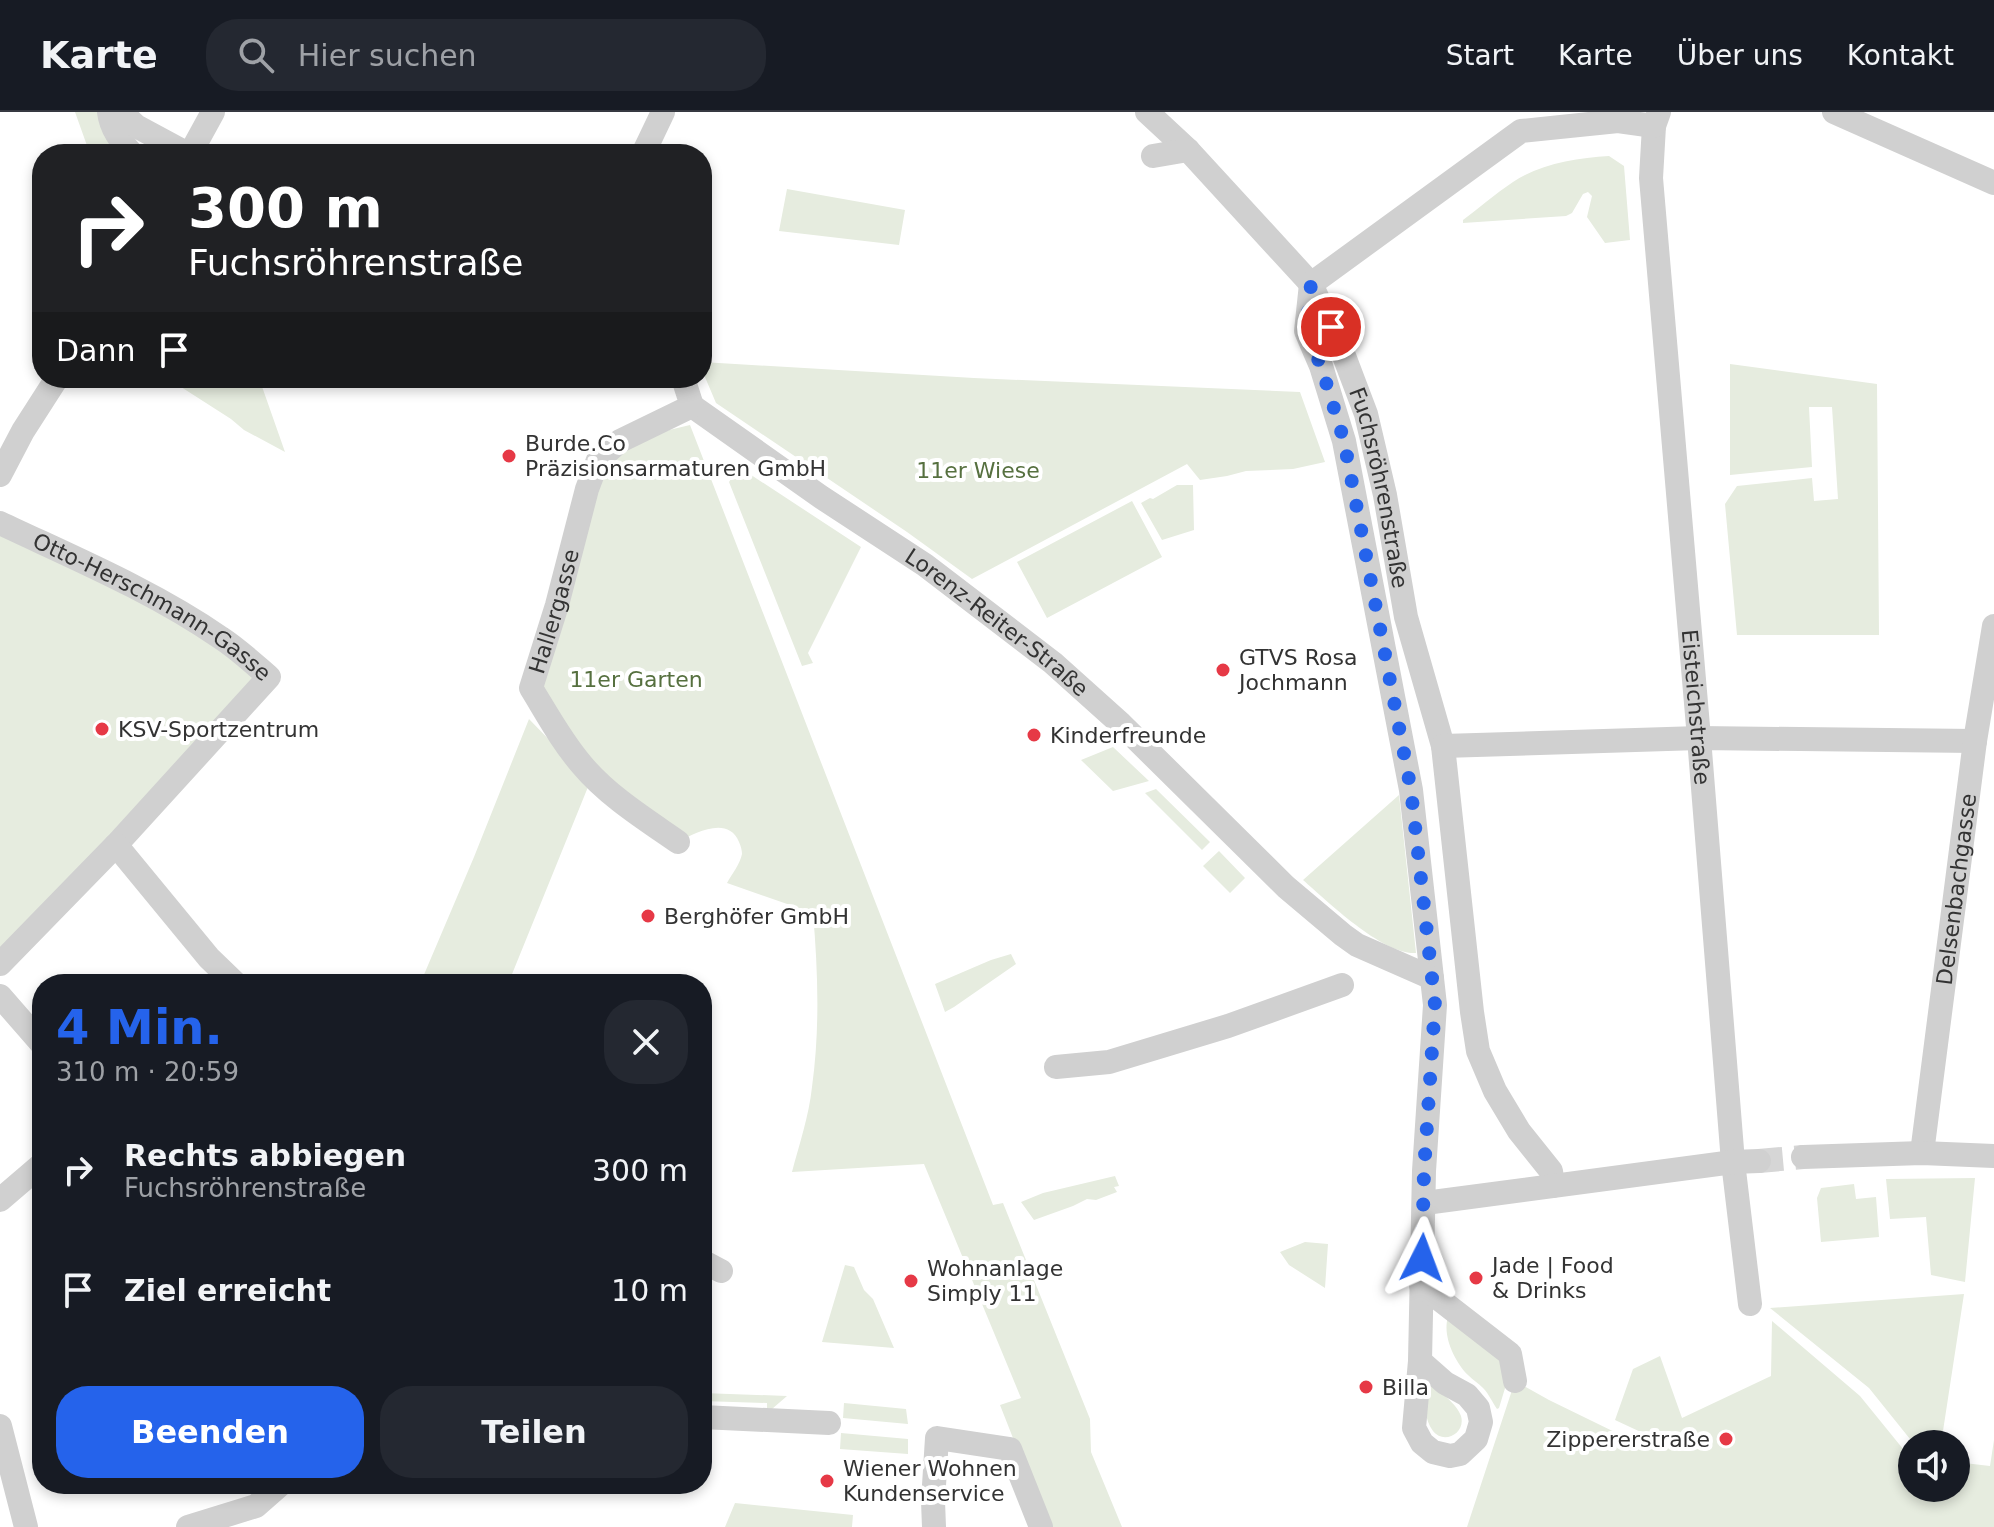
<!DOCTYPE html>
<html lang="de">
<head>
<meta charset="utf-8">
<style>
  :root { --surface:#171b24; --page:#242831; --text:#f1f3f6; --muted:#9ea1a6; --line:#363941; --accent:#2563eb }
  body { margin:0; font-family:"DejaVu Sans",sans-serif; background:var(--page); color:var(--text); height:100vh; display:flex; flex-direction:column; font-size:30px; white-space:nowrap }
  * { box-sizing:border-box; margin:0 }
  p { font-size:26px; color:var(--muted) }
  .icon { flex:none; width:44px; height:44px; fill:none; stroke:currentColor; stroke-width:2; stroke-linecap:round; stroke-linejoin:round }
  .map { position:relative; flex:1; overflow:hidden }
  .details { position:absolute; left:32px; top:862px; width:680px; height:520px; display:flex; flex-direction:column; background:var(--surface); border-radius:32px; box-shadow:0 4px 12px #0003 }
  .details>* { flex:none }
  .top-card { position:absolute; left:32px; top:32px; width:680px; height:244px; border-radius:32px; box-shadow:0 4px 12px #0003; background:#202124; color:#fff; overflow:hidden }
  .controls { position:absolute; left:1898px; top:1318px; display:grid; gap:16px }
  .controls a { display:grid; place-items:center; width:72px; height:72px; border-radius:50%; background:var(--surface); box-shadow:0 4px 12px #0003; font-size:40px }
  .pin { position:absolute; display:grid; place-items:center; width:68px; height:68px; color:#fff; margin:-34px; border:4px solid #fff; border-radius:50%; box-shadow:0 2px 8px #0007 }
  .me { position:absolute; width:88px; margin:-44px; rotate:3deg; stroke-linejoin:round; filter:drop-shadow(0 0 6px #0008) }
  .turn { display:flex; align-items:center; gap:28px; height:168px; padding:0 24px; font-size:36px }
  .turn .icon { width:104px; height:104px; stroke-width:2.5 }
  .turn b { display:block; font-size:56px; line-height:68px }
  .then { display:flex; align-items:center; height:76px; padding:0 24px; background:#0003; gap:16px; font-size:30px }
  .round { display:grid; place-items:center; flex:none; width:84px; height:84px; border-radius:32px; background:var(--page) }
  .overview { display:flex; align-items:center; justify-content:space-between; height:136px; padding:0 24px }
  h1 { font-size:48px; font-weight:700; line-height:60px; color:var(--accent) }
  .cta { display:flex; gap:16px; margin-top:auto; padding:16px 24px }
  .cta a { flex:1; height:92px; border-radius:32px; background:var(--accent); color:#fff; font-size:32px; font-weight:700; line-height:92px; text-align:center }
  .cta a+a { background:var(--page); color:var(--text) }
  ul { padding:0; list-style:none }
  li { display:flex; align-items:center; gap:24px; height:120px; padding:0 24px }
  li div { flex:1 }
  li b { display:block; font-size:30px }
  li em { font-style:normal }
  header { display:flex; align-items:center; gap:48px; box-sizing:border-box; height:112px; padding:0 40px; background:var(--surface); border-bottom:2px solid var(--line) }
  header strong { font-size:38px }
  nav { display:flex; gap:44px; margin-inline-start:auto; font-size:28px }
  .search { width:560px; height:72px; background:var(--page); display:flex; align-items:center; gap:20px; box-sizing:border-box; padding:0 28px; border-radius:32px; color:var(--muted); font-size:30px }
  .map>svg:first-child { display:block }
  .green { fill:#e6ecdf }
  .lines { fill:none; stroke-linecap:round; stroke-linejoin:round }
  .minor-tunnel { stroke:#d6d6d6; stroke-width:24; stroke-dasharray:24 12; stroke-linecap:butt }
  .minor { stroke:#d0d0d0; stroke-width:24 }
  .route { stroke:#2563eb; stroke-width:14; stroke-dasharray:0 25.2 }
  .poi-dot { fill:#e63946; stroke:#fff; stroke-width:3 }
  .labels { text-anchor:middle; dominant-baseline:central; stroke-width:8; stroke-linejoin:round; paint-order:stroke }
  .poi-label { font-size:22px; fill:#333; stroke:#fff; text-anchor:start }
  .park-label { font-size:22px; fill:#56703f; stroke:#fff }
  .street-label { font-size:22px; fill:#333; stroke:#fff }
</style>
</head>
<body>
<header>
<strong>Karte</strong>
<div class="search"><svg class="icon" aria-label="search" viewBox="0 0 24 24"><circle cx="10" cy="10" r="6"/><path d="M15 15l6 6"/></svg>Hier suchen</div>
<nav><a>Start</a><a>Karte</a><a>Über uns</a><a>Kontakt</a></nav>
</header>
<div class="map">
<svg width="1994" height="1415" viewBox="0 0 1994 1415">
  <rect width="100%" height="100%" fill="#fff"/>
  <path class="green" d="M 75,0 L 101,0 L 123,42 L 90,42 Z
    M 1609,44 L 1624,54 L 1630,128 L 1605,131 L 1587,105 L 1592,84 L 1588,80 L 1583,82 L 1572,101 L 1566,104 L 1463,111 L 1463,108 C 1479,96 1495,82 1513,70 C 1540,52 1576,46 1609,44 Z
    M 787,77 L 905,98 L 899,133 L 779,119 Z
    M 702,250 L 974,266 L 1300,280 L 1325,350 L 1293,357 L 1246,359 L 1227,364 L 1200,368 L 1187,352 L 972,467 L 907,420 L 716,291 L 702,258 Z
    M 1730,252 L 1877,272 L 1879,523 L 1737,523 L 1725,392 L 1737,374 L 1812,366 L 1814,389 L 1838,387 L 1832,295 L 1809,295 L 1812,355 L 1730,363 Z
    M 167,266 L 259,266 L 285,340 L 244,318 L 231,307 Z
    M 690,313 L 993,1093 L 1003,1091 L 1090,1307 L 1091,1340 L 1122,1415 L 1048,1415 L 1000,1293 L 1021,1286 L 924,1052 L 792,1060 C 799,1033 809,1004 812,975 C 820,917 818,859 813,801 L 727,771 C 732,762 740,752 742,742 C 742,739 741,734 739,730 C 728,703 695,721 678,730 L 619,687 L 531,576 L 598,348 L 644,324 Z
    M 739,355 L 861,435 L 808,541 L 813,551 L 802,554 L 729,370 Z
    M 1177,373 L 1193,373 L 1194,418 L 1162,428 L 1141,391 L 1150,386 L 1153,387 Z
    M 1132,389 L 1162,445 L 1047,506 L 1017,450 Z
    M 0,411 L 100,459 L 269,565 L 0,852 Z
    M 529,607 L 590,670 L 508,872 L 420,872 L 474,745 Z
    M 1113,635 L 1149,669 L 1113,679 L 1081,648 Z
    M 1156,677 L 1210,730 L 1202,738 L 1145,681 Z
    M 1399,683 L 1416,841 C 1383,843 1328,790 1303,768 Z
    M 1219,739 L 1245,766 L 1230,781 L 1203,754 Z
    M 1011,842 L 1016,852 L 954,895 L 945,900 L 935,872 L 991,848 Z
    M 1115,1064 L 1119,1074 L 1114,1075 L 1117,1080 L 1096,1088 L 1087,1087 L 1073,1094 L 1034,1108 L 1021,1090 L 1043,1081 Z
    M 1975,1066 L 1965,1170 L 1931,1163 L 1926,1105 L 1890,1107 L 1886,1067 Z
    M 1854,1072 L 1856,1087 L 1876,1085 L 1879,1125 L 1821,1130 L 1817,1086 L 1821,1076 Z
    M 1305,1130 L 1328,1132 L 1325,1176 L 1289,1153 L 1280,1140 Z
    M 845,1153 L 854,1155 L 864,1178 L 873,1187 L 894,1236 L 822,1230 Z
    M 1964,1182 L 1941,1332 L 1914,1332 L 1869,1276 L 1770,1196 Z
    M 1448,1205 L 1497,1234 L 1509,1263 L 1499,1296 L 1497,1297 C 1492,1290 1489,1282 1483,1276 C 1478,1271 1473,1268 1468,1263 C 1455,1250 1442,1224 1448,1205 Z
    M 1772,1209 L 1860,1284 L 1912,1348 L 1912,1376 L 1956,1376 L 1956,1350 L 1990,1354 L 1994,1328 L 1994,1415 L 1467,1415 L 1515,1269 L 1549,1288 L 1633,1329 L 1645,1322 L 1615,1308 L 1633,1257 L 1660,1244 L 1682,1306 L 1771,1264 Z
    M 1431,1271 C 1440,1280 1457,1292 1461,1304 C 1466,1321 1444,1333 1433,1319 C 1425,1309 1424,1289 1421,1277 Z
    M 702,1281 L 787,1284 L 772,1297 L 767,1296 L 767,1291 L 702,1289 Z
    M 844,1291 L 906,1297 L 908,1312 L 843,1306 Z
    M 841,1321 L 908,1327 L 908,1342 L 840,1337 Z
    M 735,1391 L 853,1403 L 852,1415 L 725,1415 Z"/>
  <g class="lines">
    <path class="minor-tunnel" d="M 1759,1049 L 1803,1045"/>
    <g class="minor">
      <path d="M 109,0 C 111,17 121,29 132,42"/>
      <path d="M 121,0 L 136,14 L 188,42"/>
      <path id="s1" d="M 1147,0 L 1188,38 L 1311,172 L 1341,236 L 1366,302 L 1385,383 L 1406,505 L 1443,634 L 1472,900 L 1478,939 L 1495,979 L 1519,1019 L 1551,1059 L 1553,1074"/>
      <path id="s2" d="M 1659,0 L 1654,14 L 1651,66 L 1699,626 L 1733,1050 L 1750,1192"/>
      <path d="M 1834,0 L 1994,71"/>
      <path d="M 190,42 L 213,0"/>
      <path d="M 643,42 L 663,0"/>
      <path d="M 1153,44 L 1188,38"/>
      <path d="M 1311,172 L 1306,219 L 1321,254 L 1344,329 L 1411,678 L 1435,893 L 1424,1059 L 1420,1249 L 1414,1316 L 1422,1331 L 1433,1340 L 1450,1344 L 1460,1342 L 1476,1327 L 1481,1310 L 1478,1296 L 1467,1283 L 1445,1271 L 1420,1249"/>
      <path d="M 1311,172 L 1521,19 L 1618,9 L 1654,14"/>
      <path id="s3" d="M 692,294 L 821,385 L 925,453 L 1053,551 L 1121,612 L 1286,775 L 1343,823 L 1357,833 L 1432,866"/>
      <path d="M 0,363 L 23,319 L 57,266"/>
      <path id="s4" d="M 0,411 C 74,446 153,479 221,526 C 238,537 254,552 269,565 L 116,733 L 0,852"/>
      <path d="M 1443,634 L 1699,626 L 1975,629"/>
      <path id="s5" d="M 678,730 C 645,707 608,684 582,653 C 562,630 547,602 531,576 L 557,493 L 587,377 L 598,348 L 620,329 L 692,294 L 683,266"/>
      <path d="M 116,733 L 209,846 L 236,872"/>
      <path d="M 0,884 L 42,932"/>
      <path d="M 1056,955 L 1109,950 L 1228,914 L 1342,873"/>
      <path id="s6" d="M 1922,1041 L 1975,629 L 1994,514"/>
      <path d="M 1803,1045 L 1922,1041 L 1994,1044"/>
      <path d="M 0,1088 L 42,1052"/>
      <path d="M 1425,1091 L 1733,1050 L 1759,1049"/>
      <path d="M 702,1149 L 721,1159"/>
      <path d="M 1421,1173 L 1510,1242 L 1515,1269"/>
      <path d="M 702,1305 L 829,1311"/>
      <path d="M 0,1314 L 26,1415"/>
      <path d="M 188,1415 L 256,1394 L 281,1372"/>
      <path d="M 934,1415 L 933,1389 L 937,1326 L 1010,1337 L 1041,1415"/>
    </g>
  </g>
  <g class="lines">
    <path class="route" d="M 1331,215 L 1311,172 L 1306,219 L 1321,254 L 1344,329 L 1411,678 L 1421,767 L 1435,893 L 1424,1059 L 1422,1146"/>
  </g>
  <g class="poi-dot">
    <circle cx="509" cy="344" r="8"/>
    <circle cx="1223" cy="558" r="8"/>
    <circle cx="102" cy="617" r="8"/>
    <circle cx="1034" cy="623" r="8"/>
    <circle cx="648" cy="804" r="8"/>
    <circle cx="1476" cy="1166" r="8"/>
    <circle cx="911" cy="1169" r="8"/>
    <circle cx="1366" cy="1275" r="8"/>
    <circle cx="1726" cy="1327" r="8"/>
    <circle cx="827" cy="1369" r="8"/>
  </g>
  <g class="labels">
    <g class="poi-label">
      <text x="525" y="331">Burde.Co<tspan x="525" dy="25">Präzisionsarmaturen GmbH</tspan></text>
      <text x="1239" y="545">GTVS Rosa<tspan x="1239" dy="25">Jochmann</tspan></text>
      <text x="118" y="617">KSV-Sportzentrum</text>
      <text x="1050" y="623">Kinderfreunde</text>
      <text x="664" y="804">Berghöfer GmbH</text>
      <text x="1492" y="1153">Jade | Food<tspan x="1492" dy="25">&amp; Drinks</tspan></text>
      <text x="927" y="1156">Wohnanlage<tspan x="927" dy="25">Simply 11</tspan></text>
      <text x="1382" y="1275">Billa</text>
      <text x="1710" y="1327" text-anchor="end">Zippererstraße</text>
      <text x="843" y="1356">Wiener Wohnen<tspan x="843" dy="25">Kundenservice</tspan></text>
    </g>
    <g class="park-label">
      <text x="978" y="358">11er Wiese</text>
      <text x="636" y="567">11er Garten</text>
    </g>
    <g class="street-label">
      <text stroke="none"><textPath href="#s1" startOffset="454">Fuchsröhrenstraße</textPath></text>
      <text stroke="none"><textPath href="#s4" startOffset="174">Otto-Herschmann-Gasse</textPath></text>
      <text stroke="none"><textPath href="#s5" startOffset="296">Hallergasse</textPath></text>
      <text stroke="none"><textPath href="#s3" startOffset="374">Lorenz-Reiter-Straße</textPath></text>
      <text stroke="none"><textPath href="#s2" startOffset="598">Eisteichstraße</textPath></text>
      <text stroke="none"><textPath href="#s6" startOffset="266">Delsenbachgasse</textPath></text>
    </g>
  </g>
</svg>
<div class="controls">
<a><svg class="icon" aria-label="sound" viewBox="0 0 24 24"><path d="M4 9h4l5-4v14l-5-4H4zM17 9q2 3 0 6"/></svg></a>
</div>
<div class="pin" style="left:1331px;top:215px;background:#d93025"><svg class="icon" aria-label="arrive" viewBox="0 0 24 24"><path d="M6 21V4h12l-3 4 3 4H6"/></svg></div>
<svg class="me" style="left:1422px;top:1146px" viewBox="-20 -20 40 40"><path d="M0-17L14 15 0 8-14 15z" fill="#2563eb" stroke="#fff" stroke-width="4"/></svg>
<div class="top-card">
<div class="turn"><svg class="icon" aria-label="right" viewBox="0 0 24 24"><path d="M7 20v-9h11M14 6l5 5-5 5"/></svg><div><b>300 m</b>Fuchsröhrenstraße</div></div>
<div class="then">Dann<svg class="icon" aria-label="arrive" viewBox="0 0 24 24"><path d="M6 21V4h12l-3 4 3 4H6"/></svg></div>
</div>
<section class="details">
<div class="overview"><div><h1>4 Min.</h1><p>310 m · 20:59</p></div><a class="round"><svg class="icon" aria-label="close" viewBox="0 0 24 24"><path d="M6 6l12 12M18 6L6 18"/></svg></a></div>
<ul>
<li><svg class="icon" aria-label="right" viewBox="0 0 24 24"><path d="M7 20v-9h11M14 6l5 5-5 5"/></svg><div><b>Rechts abbiegen</b><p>Fuchsröhrenstraße</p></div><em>300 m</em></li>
<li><svg class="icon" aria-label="arrive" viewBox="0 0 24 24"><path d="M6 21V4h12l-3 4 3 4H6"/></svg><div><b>Ziel erreicht</b></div><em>10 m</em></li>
</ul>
<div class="cta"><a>Beenden</a><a>Teilen</a></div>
</section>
</div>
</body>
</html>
